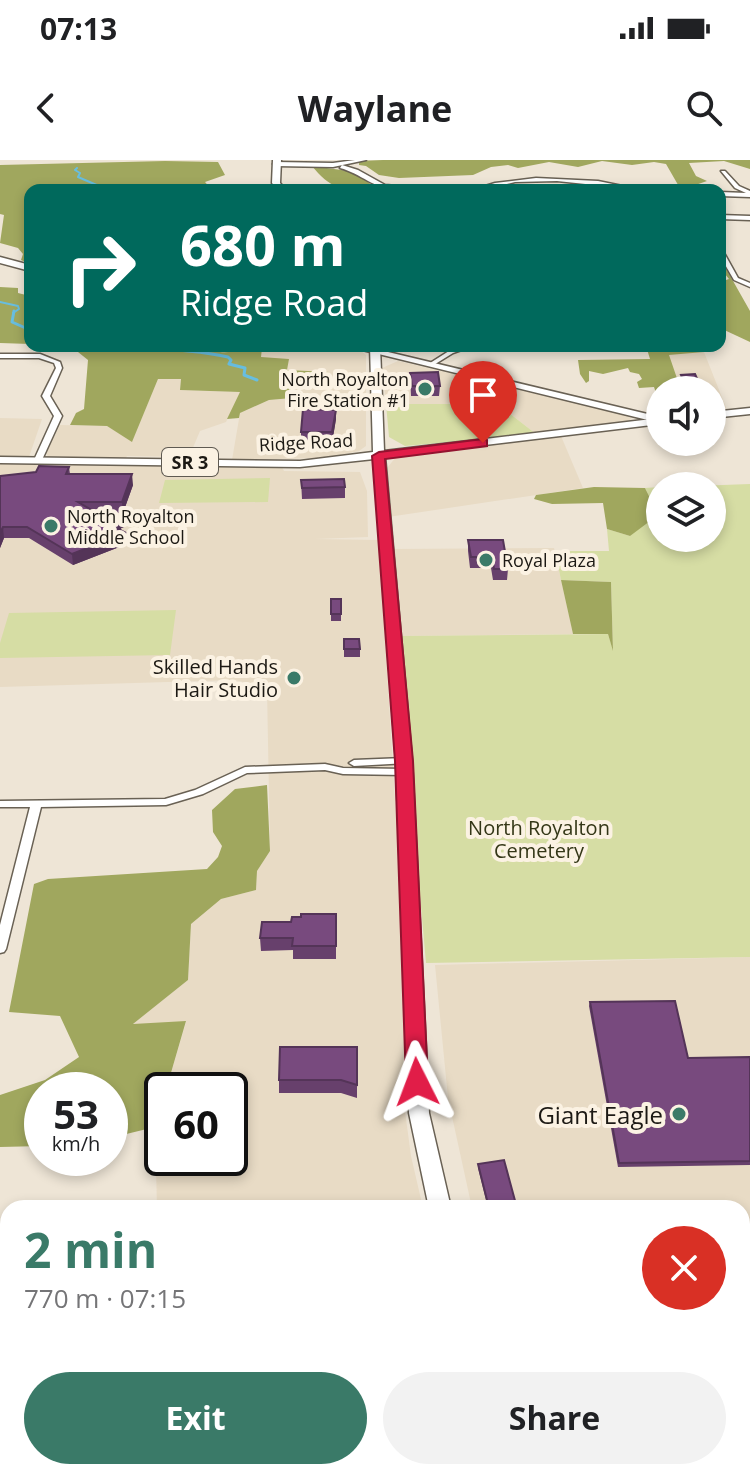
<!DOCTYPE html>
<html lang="en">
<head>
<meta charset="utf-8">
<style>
  :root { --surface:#fff; --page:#f2f2f2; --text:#202124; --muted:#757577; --accent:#3a7a68 }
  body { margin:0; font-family:"Open Sans",sans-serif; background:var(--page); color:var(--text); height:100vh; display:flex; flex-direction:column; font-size:30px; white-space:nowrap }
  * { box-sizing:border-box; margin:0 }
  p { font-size:26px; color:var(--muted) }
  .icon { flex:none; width:44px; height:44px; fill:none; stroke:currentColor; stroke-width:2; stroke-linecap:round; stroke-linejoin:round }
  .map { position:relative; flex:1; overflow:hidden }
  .details { position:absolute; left:0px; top:1040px; width:750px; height:280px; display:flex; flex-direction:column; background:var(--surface); border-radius:24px 24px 0 0; box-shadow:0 4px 12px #0003 }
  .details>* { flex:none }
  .top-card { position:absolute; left:24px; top:24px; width:702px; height:168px; border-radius:16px; box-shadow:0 4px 12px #0003; background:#00695c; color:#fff; overflow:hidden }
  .buttons { position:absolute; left:646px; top:216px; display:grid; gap:16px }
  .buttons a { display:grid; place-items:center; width:80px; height:80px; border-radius:50%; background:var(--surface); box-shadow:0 4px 12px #0003; font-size:40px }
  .speed { position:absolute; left:24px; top:912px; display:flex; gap:16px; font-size:40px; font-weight:700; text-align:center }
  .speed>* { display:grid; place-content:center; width:104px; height:104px; border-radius:50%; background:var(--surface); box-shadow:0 4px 12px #0003; line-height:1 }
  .speed small { font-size:20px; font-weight:400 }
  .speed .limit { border:4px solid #111; border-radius:12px; background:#fff; color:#111 }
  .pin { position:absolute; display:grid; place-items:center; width:68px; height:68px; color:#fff; margin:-82px -34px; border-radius:50% 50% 50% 0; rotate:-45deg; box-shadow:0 0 8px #0007 }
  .pin .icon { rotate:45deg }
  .me { position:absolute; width:88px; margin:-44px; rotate:357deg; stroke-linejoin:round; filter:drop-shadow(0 0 6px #0008) }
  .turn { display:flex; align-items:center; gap:28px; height:168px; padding:0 24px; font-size:36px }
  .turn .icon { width:104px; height:104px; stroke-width:2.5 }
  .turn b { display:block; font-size:56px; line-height:68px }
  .round { display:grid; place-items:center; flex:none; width:84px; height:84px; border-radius:42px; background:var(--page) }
  .head { display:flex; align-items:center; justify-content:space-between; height:136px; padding:0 24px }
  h1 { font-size:48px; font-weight:700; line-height:60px; color:var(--accent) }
  .primary-button { display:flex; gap:16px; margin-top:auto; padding:16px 24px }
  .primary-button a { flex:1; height:92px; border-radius:48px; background:var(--accent); color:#fff; font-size:32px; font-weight:700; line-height:92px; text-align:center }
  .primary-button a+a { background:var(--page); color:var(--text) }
  .status { display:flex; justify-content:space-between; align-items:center; height:56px; padding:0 40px; background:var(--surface); direction:ltr }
  .status svg { height:22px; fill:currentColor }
  header { display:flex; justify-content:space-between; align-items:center; height:104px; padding:0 24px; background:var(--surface); font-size:36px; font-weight:700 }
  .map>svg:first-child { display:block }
  .built { fill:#e8dbc5 }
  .green { fill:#d6dda4 }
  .forest { fill:#a0a75e }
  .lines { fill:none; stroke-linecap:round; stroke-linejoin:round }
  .stream-far2 { stroke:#68bee0; stroke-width:2 }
  .stream-far1 { stroke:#68bee0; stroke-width:3 }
  .stream { stroke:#68bee0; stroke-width:5 }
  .street-casing { stroke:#696154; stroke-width:3 }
  .secondary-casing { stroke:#696154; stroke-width:3 }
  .primary-casing { stroke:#696154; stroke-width:3 }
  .street { fill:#fff; fill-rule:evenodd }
  .secondary { fill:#fff; fill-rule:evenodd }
  .primary { fill:#fff; fill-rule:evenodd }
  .wall { fill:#67406c }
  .shaded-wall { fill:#543458 }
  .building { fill:#784a7e; stroke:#543458; stroke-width:2 }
  .route { fill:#e11d48; stroke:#92132f; stroke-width:2 }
  .poi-dot { fill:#3a7a68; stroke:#fbf2e3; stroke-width:3 }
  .labels { text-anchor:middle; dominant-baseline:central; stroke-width:8; stroke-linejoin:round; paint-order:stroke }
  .far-poi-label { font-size:18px; fill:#1c1914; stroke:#fbf2e3; text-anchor:start }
  .far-street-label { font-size:18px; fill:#1c1914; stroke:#fbf2e3 }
  .shield { fill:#fbf2e3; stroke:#5f5a52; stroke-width:2 }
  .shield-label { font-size:18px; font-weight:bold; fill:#1c1914 }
  .poi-label { font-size:20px; fill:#1c1914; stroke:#fbf2e3; text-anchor:end }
  .park-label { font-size:20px; fill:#343717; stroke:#fbf2e3 }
  .near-poi-label { font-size:24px; fill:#1c1914; stroke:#fbf2e3; text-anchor:end }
</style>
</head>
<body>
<div class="status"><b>07:13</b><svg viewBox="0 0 49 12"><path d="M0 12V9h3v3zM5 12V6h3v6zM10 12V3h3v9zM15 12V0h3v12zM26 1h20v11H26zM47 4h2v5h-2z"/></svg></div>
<header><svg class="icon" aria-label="back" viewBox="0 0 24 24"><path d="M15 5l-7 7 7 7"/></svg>Waylane<svg class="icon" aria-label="search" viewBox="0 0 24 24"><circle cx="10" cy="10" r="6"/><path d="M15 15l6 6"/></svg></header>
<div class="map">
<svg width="750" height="1320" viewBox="0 0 750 1320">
  <rect width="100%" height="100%" fill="#eee5d6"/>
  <path class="built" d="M 262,186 L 346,186 L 359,189 L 366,195 L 366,286 L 359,291 L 326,298 L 232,300 L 240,253 L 269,240 L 292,238 L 258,211 Z
    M 704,192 L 727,250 L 712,252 L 712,230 L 681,230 L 668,195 Z
    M 398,201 L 612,250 L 631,258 L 629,262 L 536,274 L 509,253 L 471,244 L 386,244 L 382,208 Z
    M 158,219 L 181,219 L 180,230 L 241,232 L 226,262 L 200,271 L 189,297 L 127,296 L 125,299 L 48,297 L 46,293 L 60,265 L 107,266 L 132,281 Z
    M 0,258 L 42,259 L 29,297 L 0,297 Z
    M 561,276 L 583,328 L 388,357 L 387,308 L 396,297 Z
    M 0,302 L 282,307 L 284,311 L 360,312 L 367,331 L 368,377 L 315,379 L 379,380 L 404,787 L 407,895 L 400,914 L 411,996 L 423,1048 L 157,1048 L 155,967 L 162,942 L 162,998 L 230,998 L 230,930 L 166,930 L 186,862 L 132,865 L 188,820 L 191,764 L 221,739 L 256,730 L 257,711 L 270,691 L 267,528 L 235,520 L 0,527 Z
    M 554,388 L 573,474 L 397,476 L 390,389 Z
    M 750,797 L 750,1231 L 742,1231 L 742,1048 L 472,1048 L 448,938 L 435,805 Z
    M 742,1279 L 750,1279 L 750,1320 L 525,1320 L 528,1312 L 742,1312 Z
    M 129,1312 L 455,1312 L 462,1320 L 128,1320 Z"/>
  <path class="green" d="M 386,244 L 471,244 L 509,253 L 536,274 L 405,286 L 389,277 Z
    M 270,318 L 268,342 L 159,343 L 165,320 Z
    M 750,324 L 750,797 L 426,803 L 397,476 L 608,474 L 613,490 L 611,422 L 561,420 L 555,391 L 609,391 L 607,369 L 630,376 L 652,342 L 645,328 L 660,327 L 660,378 L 712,378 L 712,326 L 695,326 Z
    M 176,450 L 170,495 L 0,498 L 0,483 L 9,453 Z"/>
  <path class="forest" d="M 383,0 L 750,0 L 750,9 L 724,1 L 689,3 L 696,16 L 707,21 L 681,30 L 666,4 L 654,2 L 632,5 L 602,1 L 578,7 L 549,2 L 518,8 L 508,5 L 491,7 L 473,15 L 399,18 L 379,15 L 366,6 L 359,5 L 359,1 Z
    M 165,1 L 218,2 L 225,15 L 205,22 L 212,30 L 30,30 L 30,104 L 21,100 L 23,94 L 18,88 L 0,83 L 4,55 L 0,54 L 0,5 Z
    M 312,6 L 356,12 L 374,27 L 383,30 C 350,30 334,34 312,6 Z
    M 720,98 L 750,151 L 750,182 L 720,168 L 720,122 L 729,119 L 720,108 Z
    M 0,127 L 18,128 L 18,133 L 30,136 L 30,184 L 0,183 Z
    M 52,186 L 207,186 C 223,200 243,186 262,188 L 261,197 L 289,199 L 287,210 L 329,212 L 319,215 L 320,219 L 317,221 L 292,221 L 292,238 L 269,240 L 240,253 L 239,258 L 227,259 L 240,232 L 180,230 L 181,219 L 158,219 L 132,282 L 107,266 L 70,265 L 76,253 L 84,249 L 88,200 L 78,192 Z
    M 646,186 L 701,186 L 704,192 L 669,195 L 681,230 L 660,230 L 660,233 L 656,233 L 654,227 L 639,228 L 637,222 L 642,219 L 639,214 L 630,212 L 628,208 L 603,214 L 589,211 L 589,221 L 586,223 L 580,214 L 578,200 L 650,199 Z
    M 594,327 L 645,328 L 652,342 L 650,361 L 630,376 L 607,369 L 603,343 L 552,344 L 534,339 L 536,335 Z
    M 561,420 L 611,422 L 613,491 L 608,474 L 573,474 Z
    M 267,625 L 270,691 L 257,711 L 256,730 L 221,739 L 191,764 L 188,820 L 133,864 L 186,861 L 166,930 L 162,930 L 155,967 L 110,978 L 110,930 L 42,930 L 42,986 L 0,987 L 0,935 L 45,920 L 79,897 L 60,856 L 9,852 L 34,724 L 48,719 L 207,709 L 218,697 L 222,686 L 213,672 L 212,650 L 235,629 Z"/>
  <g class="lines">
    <path class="stream-far2" d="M 77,8 L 75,10 L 80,13 L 78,17 L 99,26 L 97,30
      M 0,142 L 18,146 L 19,149 L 13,153"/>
    <path class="stream-far1" d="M 14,151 L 12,162 L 30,170
      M 110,186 C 150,190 189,188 228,197 L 231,200 L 229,204 L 245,208 L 244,215 L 257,220"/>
    <path class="stream" d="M 0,1245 L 8,1240"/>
    <g class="street-casing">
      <path id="street" d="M 355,0 L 366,0 L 333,7 L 276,6 L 273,4 L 276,2 L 333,3 Z
        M 342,5 L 358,10 L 385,25 L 447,30 L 393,28 L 397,30 C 376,30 360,13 340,8 Z
        M 721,11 L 725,11 L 739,26 L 750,31 L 750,37 L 720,36 L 720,32 L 746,33 L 735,28 Z
        M 536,18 L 598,21 L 642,30 L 557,21 L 515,22 L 481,30 L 472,30 L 495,23 Z
        M 720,55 L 750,56 L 750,60 L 720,59 Z
        M 720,89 L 723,91 L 738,118 L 750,123 L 750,127 L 734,120 L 720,96 Z
        M 463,186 L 473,186 L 453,193 L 432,206 L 427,205 L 449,191 Z
        M 0,194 L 40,194 L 60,202 L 62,208 L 50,236 L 62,256 L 41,302 L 34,300 L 54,256 L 42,236 L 56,208 L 54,203 L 39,198 L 0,198 Z
        M 404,598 L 409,601 L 408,603 L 354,606 L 349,603 L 354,600 Z
        M 325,604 L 343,608 L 404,609 L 409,612 L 404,615 L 343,614 L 325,610 L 247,613 L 203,634 L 166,645 L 41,647 L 6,789 L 4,792 L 0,793 L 0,765 L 30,647 L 0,647 L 0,641 L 165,639 L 195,630 L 245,607 Z
        M 36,1312 L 52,1312 L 52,1320 L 34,1320 Z"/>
    </g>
    <g class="secondary-casing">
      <path id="secondary" d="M 0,97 L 30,105 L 30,111 L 0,103 Z
        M 346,186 L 363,186 L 660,257 L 660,263 Z
        M 742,1257 L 750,1257 L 750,1279 L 742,1279 Z
        M 0,1268 L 8,1268 L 8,1290 L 0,1290 Z"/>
    </g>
    <g class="primary-casing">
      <path id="primary" d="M 273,0 L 281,0 L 280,23 L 286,30 L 278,30 L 272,23 Z
        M 370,186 L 380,186 L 384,291 L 660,258 L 660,264 L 385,297 L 412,601 L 429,953 L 451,1048 L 429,1048 L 409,953 L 396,601 L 374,299 L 300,307 L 0,303 L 0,297 L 300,301 L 373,292 Z
        M 750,248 L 750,254 L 712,258 L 712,252 Z
        M 482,1312 L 506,1312 L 507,1320 L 483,1320 Z"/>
    </g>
    <use href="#street" class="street"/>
    <use href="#secondary" class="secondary"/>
    <use href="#primary" class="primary"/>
  </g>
  <path class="wall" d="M 410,186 L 425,186 L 425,189 L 411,189 Z
    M 410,213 L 440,226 L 439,236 L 411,236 Z
    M 681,215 L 702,230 L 684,230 L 680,221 Z
    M 336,250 L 336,259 L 332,283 L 301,283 L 301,272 Z
    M 69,307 L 70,314 L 133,325 L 123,353 L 96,353 L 121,371 L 127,384 L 73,405 L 29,378 L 4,378 L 0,388 L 0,316 L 36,312 Z
    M 301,320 L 345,327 L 345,338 L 302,339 Z
    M 468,380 L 508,409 L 507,420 L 493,420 L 491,408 L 470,408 L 468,391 Z
    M 331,439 L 341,439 L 341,461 L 331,461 Z
    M 344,479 L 360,489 L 360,497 L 344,497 Z
    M 336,754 L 336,799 L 293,799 L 293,790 L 261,791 L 260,778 L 291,762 Z
    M 590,842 L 688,898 L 750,897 L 750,1005 L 618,1007 L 589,846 Z
    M 357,887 L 357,938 L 341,933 L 279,933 L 279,920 Z
    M 478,1004 L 517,1048 L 488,1048 L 478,1008 Z"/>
  <path class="shaded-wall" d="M 336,250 L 336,259 L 332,283 L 332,272 Z
    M 132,314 L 133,325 L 123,353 L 122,342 Z
    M 3,367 L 4,378 L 0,388 L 0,373 Z
    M 121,367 L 122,375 L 126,373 L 127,384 L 73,405 L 72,394 Z"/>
  <path class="building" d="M 438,212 L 440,226 L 412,226 L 410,213 Z
    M 695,214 L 702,230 L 688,230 L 681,215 Z
    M 303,249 L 336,250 L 332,272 L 301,272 Z
    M 39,306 L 69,307 L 66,314 L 132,314 L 122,342 L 78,342 L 121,367 L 116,368 L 126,373 L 72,394 L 27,367 L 3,367 L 0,373 L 0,316 L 36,312 Z
    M 344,319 L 345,327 L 302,328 L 301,320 Z
    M 468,380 L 503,380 L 508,409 L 494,409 L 492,397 L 471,397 Z
    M 331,439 L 341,439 L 341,454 L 331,454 Z
    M 344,479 L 359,479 L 360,489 L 344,489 Z
    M 301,754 L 336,754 L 336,786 L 292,786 L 293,778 L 260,778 L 262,762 L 291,762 L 292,757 L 301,757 Z
    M 675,841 L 688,898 L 750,897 L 750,1001 L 619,1003 L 590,842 Z
    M 280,887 L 357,887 L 357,925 L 341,920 L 279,920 Z
    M 504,1000 L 517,1048 L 489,1048 L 478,1004 Z
    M 378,1312 L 415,1312 L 415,1320 L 379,1320 Z"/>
  <path class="route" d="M 483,279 L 487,280 L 487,286 L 385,299 L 413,601 L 428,922 L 425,928 L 417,930 L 410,928 L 406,922 L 395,601 L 372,296 L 379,292 Z"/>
  <g class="poi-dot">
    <circle cx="425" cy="229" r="8"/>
    <circle cx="51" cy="366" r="8"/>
    <circle cx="486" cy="400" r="8"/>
    <circle cx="294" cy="518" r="8"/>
    <circle cx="679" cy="954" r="8"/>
  </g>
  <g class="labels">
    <g class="far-poi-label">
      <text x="409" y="219" text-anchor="end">North Royalton<tspan x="409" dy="21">Fire Station #1</tspan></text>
      <text x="67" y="356">North Royalton<tspan x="67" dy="21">Middle School</tspan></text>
      <text x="502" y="400">Royal Plaza</text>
    </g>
    <g class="far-street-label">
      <text transform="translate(306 282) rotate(-3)">Ridge Road</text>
    </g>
    <rect class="shield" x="162" y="288" width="56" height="28" rx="6"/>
    <g class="shield-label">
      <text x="190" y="302">SR 3</text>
    </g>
    <g class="poi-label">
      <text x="278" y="506">Skilled Hands<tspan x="278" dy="23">Hair Studio</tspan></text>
    </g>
    <g class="park-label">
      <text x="539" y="667">North Royalton<tspan x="539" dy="23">Cemetery</tspan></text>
    </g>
    <g class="near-poi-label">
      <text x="663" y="954">Giant Eagle</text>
    </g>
  </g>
</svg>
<div class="buttons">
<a><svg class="icon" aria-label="sound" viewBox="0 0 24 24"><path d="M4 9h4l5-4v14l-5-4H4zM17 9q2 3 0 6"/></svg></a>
<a><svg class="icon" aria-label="layers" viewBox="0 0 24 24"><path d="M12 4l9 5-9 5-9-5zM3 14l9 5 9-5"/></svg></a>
</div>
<div class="speed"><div>53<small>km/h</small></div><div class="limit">60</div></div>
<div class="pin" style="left:483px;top:283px;background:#d93025"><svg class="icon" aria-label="arrive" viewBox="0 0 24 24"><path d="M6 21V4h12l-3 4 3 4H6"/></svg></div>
<svg class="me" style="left:417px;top:922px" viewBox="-20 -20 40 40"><path d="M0-17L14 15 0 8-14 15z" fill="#e11d48" stroke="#fff" stroke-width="4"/></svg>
<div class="top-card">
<div class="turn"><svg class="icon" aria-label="right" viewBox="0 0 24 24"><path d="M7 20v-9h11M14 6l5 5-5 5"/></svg><div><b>680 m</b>Ridge Road</div></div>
</div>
<section class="details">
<div class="head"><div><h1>2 min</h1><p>770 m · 07:15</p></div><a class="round" style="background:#d93025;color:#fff"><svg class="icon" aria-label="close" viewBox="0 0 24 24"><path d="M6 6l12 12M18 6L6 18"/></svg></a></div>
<div class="primary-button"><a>Exit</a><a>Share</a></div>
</section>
</div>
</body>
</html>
